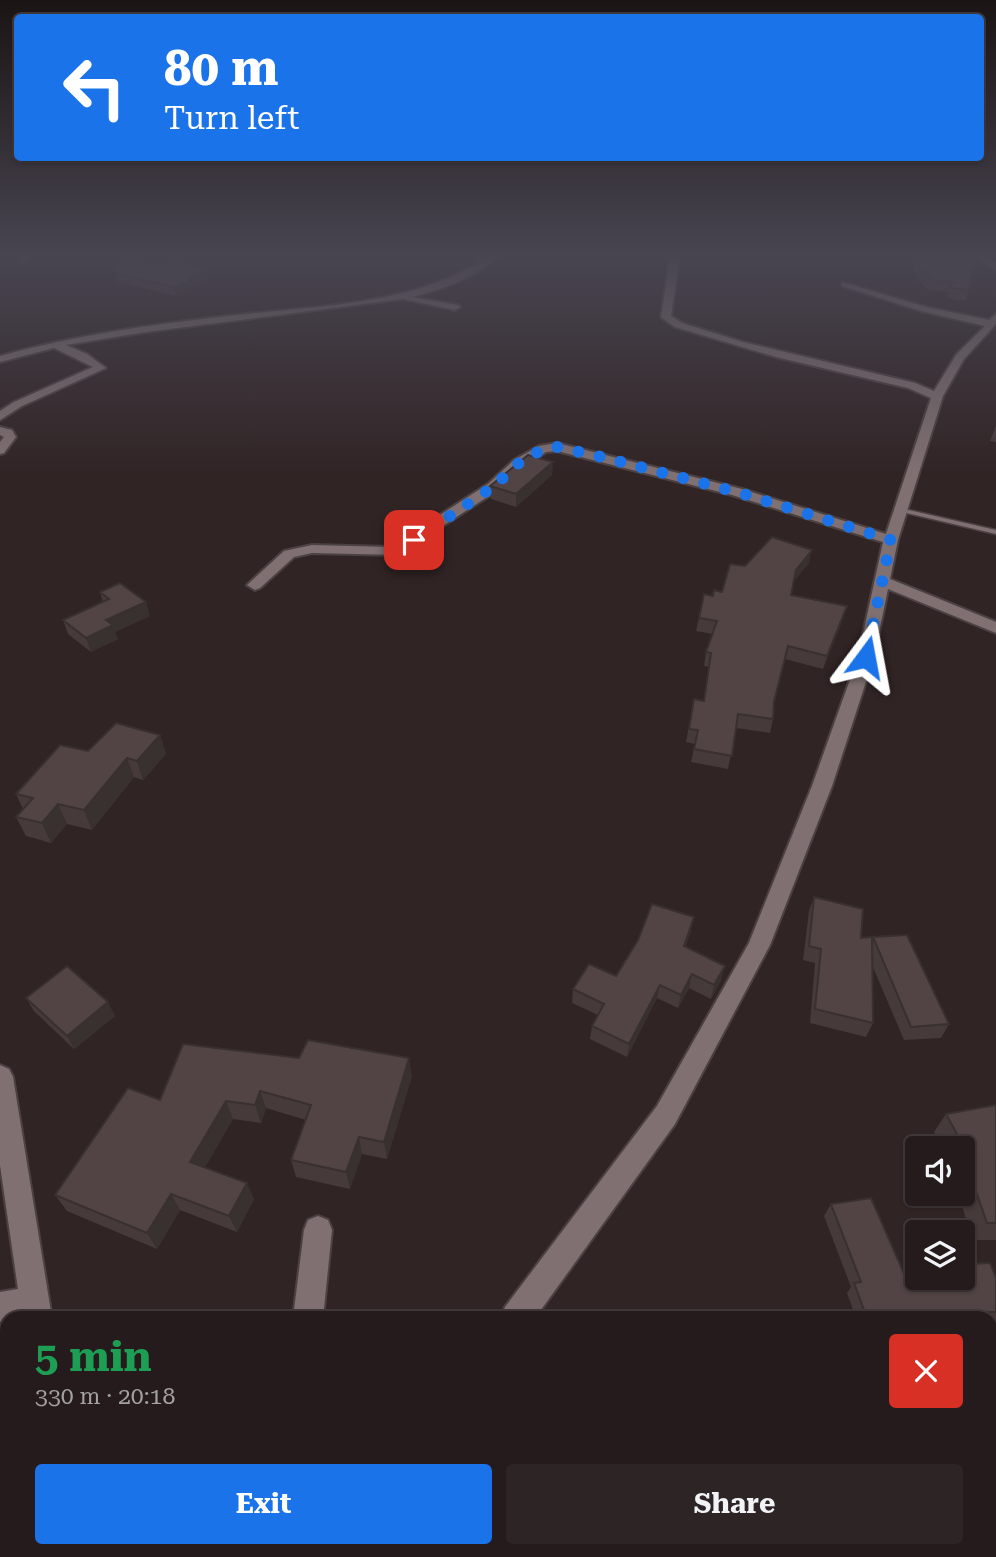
<!DOCTYPE html>
<html lang="en">
<head>
<meta charset="utf-8">
<style>
  :root { --surface:#251b1c; --page:#2d2425; --text:#f1f3f6; --muted:#a3a1a3; --line:#42393b; --accent:#1a73e8 }
  body { margin:0; font-family:"Roboto Serif",serif; background:var(--page); color:var(--text); height:100vh; display:flex; flex-direction:column; font-size:26px; white-space:nowrap }
  * { box-sizing:border-box; margin:0 }
  p { font-size:23px; color:var(--muted) }
  .icon { flex:none; width:38px; height:38px; fill:none; stroke:currentColor; stroke-width:2; stroke-linecap:round; stroke-linejoin:round }
  .map { position:relative; flex:1; overflow:hidden }
  .details { position:absolute; left:0px; top:1311px; width:998px; height:247px; display:flex; flex-direction:column; background:var(--surface); border-radius:21px 21px 0 0; box-shadow:0 2px 5px #0004,0 0 0 2px var(--line) }
  .details>* { flex:none }
  .top-card { position:absolute; left:14px; top:14px; width:970px; height:147px; border-radius:7px; box-shadow:0 2px 5px #0004,0 0 0 2px var(--line); background:#1a73e8; color:#fff; overflow:hidden }
  .tools { position:absolute; left:905px; top:1136px; display:grid; gap:14px }
  .tools a { display:grid; place-items:center; width:70px; height:70px; border-radius:7px; background:var(--surface); box-shadow:0 2px 5px #0004,0 0 0 2px var(--line); font-size:35px }
  .pin { position:absolute; display:grid; place-items:center; width:60px; height:60px; color:#fff; margin:-30px; border-radius:14px; box-shadow:0 4px 10px #0006 }
  .me { position:absolute; width:77px; margin:-38px; rotate:13deg; stroke-linejoin:round; filter:drop-shadow(0 0 5px #0008) }
  .turn { display:flex; align-items:center; gap:24px; height:147px; padding:0 35px; font-size:32px }
  .turn .icon { width:91px; height:91px; stroke-width:2.5 }
  .turn b { display:block; font-size:49px; line-height:60px }
  .round { display:grid; place-items:center; flex:none; width:74px; height:74px; border-radius:7px; background:var(--page) }
  .summary { display:flex; align-items:center; justify-content:space-between; height:119px; padding:0 35px }
  h1 { font-size:42px; font-weight:700; line-height:52px; color:#1e9e55 }
  .primary-button { display:flex; gap:14px; margin-top:auto; padding:14px 35px }
  .primary-button a { flex:1; height:80px; border-radius:7px; background:var(--accent); color:#fff; font-size:28px; font-weight:700; line-height:80px; text-align:center }
  .primary-button a+a { background:var(--page); color:var(--text) }
  .map>svg:first-child { display:block }
  .lines { fill:none; stroke-linecap:round; stroke-linejoin:round }
  .service-casing { stroke:#4c4142; stroke-width:3 }
  .minor-casing { stroke:#4c4142; stroke-width:4 }
  .service { fill:#807071; fill-rule:evenodd }
  .minor { fill:#807071; fill-rule:evenodd }
  .wall { fill:#473a3b }
  .shaded-wall { fill:#393030 }
  .building { fill:#524445; stroke:#393030; stroke-width:2 }
  .route { stroke:#1a73e8; stroke-width:12; stroke-dasharray:0 21.6 }
</style>
</head>
<body>
<div class="map">
<svg width="996" height="1557" viewBox="0 0 996 1557">
  <rect width="100%" height="100%" fill="#312425"/>
  <g class="lines">
    <g class="service-casing">
      <path id="service" d="M 900,508 L 996,530 L 996,534 L 898,511 L 898,509 Z"/>
    </g>
    <g class="minor-casing">
      <path id="minor" d="M 22,255 L 32,255 L 23,262 L 19,259 Z
        M 490,255 L 500,255 C 475,278 444,289 412,297 L 458,305 L 460,307 L 455,310 L 403,299 L 146,332 L 66,345 L 87,354 L 106,368 L 22,406 L 0,420 L 0,411 L 14,402 L 93,367 L 54,348 L 0,362 L 0,356 C 75,335 150,325 227,316 C 312,306 418,306 490,255 Z
        M 670,255 L 678,255 L 679,263 L 671,316 L 682,323 L 743,342 L 915,383 L 934,391 L 956,355 L 985,326 L 921,311 L 842,286 L 842,282 L 926,307 L 989,320 L 996,314 L 996,324 L 964,359 L 943,396 L 898,540 L 890,579 L 996,622 L 996,633 L 888,589 L 874,657 L 832,786 L 770,945 L 675,1124 L 535,1318 L 501,1318 L 505,1307 L 657,1106 L 749,943 L 812,786 L 858,657 L 883,542 L 732,495 L 557,451 L 546,452 L 524,466 L 498,490 L 398,555 L 312,553 L 294,557 L 260,588 L 255,590 L 247,585 L 284,551 L 312,545 L 390,547 L 488,484 L 514,460 L 539,446 L 557,443 L 742,489 L 886,534 L 931,398 L 908,388 L 776,357 L 675,327 L 661,317 Z
        M 973,255 L 984,255 L 996,263 L 996,270 Z
        M 0,427 L 12,430 L 16,437 L 4,453 L 0,454 L 0,442 L 4,437 L 0,435 Z
        M 0,1065 L 9,1069 L 13,1077 L 52,1318 L 7,1318 L 7,1321 L 0,1322 L 0,1292 L 18,1289 L 0,1165 Z
        M 318,1216 L 328,1220 L 332,1230 L 323,1318 L 293,1318 L 304,1230 L 308,1220 Z
        M 62,1550 L 97,1550 L 98,1557 L 62,1557 Z
        M 242,1550 L 277,1550 L 276,1557 L 240,1557 Z
        M 311,1550 L 349,1550 L 347,1557 L 308,1557 Z"/>
    </g>
    <use href="#service" class="service"/>
    <use href="#minor" class="minor"/>
  </g>
  <path class="wall" d="M 914,255 L 931,255 L 969,290 L 965,301 L 947,298 L 949,292 L 929,290 L 915,277 Z
    M 116,273 L 208,279 L 191,287 L 192,291 L 176,296 L 118,282 Z
    M 996,425 L 996,442 L 990,441 Z
    M 552,475 L 516,507 L 491,499 L 490,486 Z
    M 809,563 L 794,581 L 791,595 L 847,606 L 843,619 L 823,669 L 785,659 L 774,702 L 773,719 L 770,733 L 736,728 L 728,769 L 691,762 L 695,744 L 686,742 L 694,699 L 704,701 L 709,667 L 704,666 L 706,652 L 713,634 L 696,631 L 704,594 L 713,596 L 722,592 L 745,566 Z
    M 100,592 L 150,616 L 115,632 L 118,639 L 91,652 L 68,634 L 63,620 L 103,602 Z
    M 160,735 L 166,754 L 143,780 L 134,777 L 92,830 L 67,824 L 51,843 L 26,836 L 16,817 L 23,809 L 16,794 L 88,751 Z
    M 814,897 L 861,938 L 873,937 L 949,1024 L 941,1038 L 904,1040 L 872,965 L 873,1023 L 866,1037 L 810,1023 L 815,963 L 803,960 L 809,911 Z
    M 691,931 L 685,947 L 721,980 L 711,999 L 689,988 L 678,1008 L 657,998 L 627,1057 L 590,1039 L 592,1026 L 598,1015 L 572,1003 L 573,989 L 616,976 Z
    M 26,998 L 115,1016 L 74,1049 L 34,1011 Z
    M 412,1076 L 387,1159 L 362,1154 L 350,1189 L 296,1177 L 291,1160 L 306,1120 L 266,1108 L 261,1123 L 233,1119 L 205,1167 L 254,1199 L 237,1232 L 180,1210 L 157,1249 L 67,1211 L 55,1195 L 160,1100 Z
    M 996,1105 L 996,1240 L 973,1240 L 958,1194 L 962,1194 L 962,1148 L 942,1148 L 934,1132 L 946,1114 Z
    M 831,1204 L 905,1276 L 968,1267 L 970,1264 L 996,1278 L 996,1321 L 990,1322 L 990,1318 L 856,1318 L 847,1293 L 851,1287 L 824,1216 Z"/>
  <path class="shaded-wall" d="M 32,255 L 80,255 L 79,259 L 34,261 Z
    M 207,270 L 208,279 L 191,287 L 192,291 L 176,296 L 174,287 L 189,278 Z
    M 553,462 L 552,475 L 516,507 L 516,494 Z
    M 812,550 L 809,563 L 792,583 L 796,570 Z
    M 146,602 L 150,616 L 115,632 L 118,639 L 91,652 L 86,638 L 106,620 Z
    M 847,606 L 843,619 L 823,669 L 827,656 Z
    M 160,735 L 166,754 L 143,780 L 137,761 Z
    M 127,758 L 134,777 L 92,830 L 84,810 Z
    M 58,804 L 67,824 L 51,843 L 42,823 Z
    M 694,917 L 691,931 L 681,960 L 684,946 Z
    M 725,966 L 721,980 L 711,999 L 714,985 Z
    M 692,974 L 689,988 L 678,1008 L 681,995 Z
    M 660,985 L 657,998 L 627,1057 L 629,1044 Z
    M 108,1002 L 115,1016 L 74,1049 L 67,1036 Z
    M 409,1058 L 412,1076 L 387,1159 L 384,1142 Z
    M 260,1091 L 266,1108 L 261,1123 L 255,1105 Z
    M 226,1101 L 233,1119 L 198,1179 L 190,1162 Z
    M 359,1137 L 362,1154 L 350,1189 L 346,1172 Z
    M 247,1183 L 254,1199 L 237,1232 L 229,1216 Z
    M 171,1194 L 180,1210 L 157,1249 L 147,1233 Z"/>
  <path class="building" d="M 918,255 L 931,255 L 934,257 L 975,259 L 969,290 L 950,288 L 952,282 L 932,280 L 918,267 Z
    M 120,257 L 161,266 L 175,261 L 207,270 L 189,278 L 190,282 L 174,287 L 116,273 Z
    M 528,455 L 553,462 L 516,494 L 490,486 Z
    M 772,537 L 812,550 L 796,570 L 791,595 L 847,606 L 827,656 L 788,646 L 774,702 L 773,719 L 738,714 L 732,756 L 694,749 L 698,730 L 689,729 L 694,699 L 704,701 L 711,653 L 706,652 L 717,621 L 699,618 L 704,594 L 713,596 L 714,590 L 722,592 L 730,564 L 745,566 Z
    M 120,583 L 146,602 L 106,620 L 113,625 L 86,638 L 63,620 L 109,599 L 100,592 Z
    M 116,723 L 160,735 L 137,761 L 127,758 L 84,810 L 58,804 L 42,823 L 16,817 L 33,798 L 16,794 L 60,745 L 88,751 Z
    M 814,897 L 863,909 L 861,938 L 872,937 L 873,1023 L 815,1009 L 821,949 L 809,946 Z
    M 652,904 L 694,917 L 684,946 L 725,966 L 714,985 L 692,974 L 681,995 L 660,985 L 629,1044 L 592,1026 L 604,1004 L 573,989 L 589,964 L 616,976 L 638,940 Z
    M 907,935 L 949,1024 L 911,1027 L 873,937 Z
    M 67,966 L 108,1002 L 67,1036 L 26,998 Z
    M 308,1040 L 409,1058 L 384,1142 L 359,1137 L 346,1172 L 291,1160 L 311,1105 L 260,1091 L 255,1105 L 226,1101 L 190,1162 L 247,1183 L 229,1216 L 171,1194 L 147,1233 L 55,1195 L 128,1088 L 160,1100 L 183,1044 L 299,1058 Z
    M 996,1105 L 996,1223 L 987,1223 L 962,1151 L 962,1148 L 961,1148 L 957,1134 L 946,1114 Z
    M 871,1198 L 905,1276 L 917,1274 L 917,1278 L 962,1278 L 962,1267 L 970,1266 L 970,1264 L 990,1263 L 996,1278 L 996,1312 L 984,1312 L 987,1318 L 867,1318 L 854,1283 L 861,1282 L 831,1204 Z"/>
  <linearGradient id="sky" x2="0" y2="1"><stop stop-color="#1b1414"/><stop offset="0.54" stop-color="#484551"/><stop offset="1" stop-color="#484551" stop-opacity="0"/></linearGradient>
  <rect width="996" height="473" fill="url(#sky)"/>
  <g class="lines">
    <path class="route" d="M 414,540 L 493,487 L 519,463 L 543,449 L 557,447 L 598,456 L 737,492 L 891,540 L 866,657"/>
  </g>
</svg>
<div class="tools">
<a><svg class="icon" aria-label="sound" viewBox="0 0 24 24"><path d="M4 9h4l5-4v14l-5-4H4zM17 9q2 3 0 6"/></svg></a>
<a><svg class="icon" aria-label="layers" viewBox="0 0 24 24"><path d="M12 4l9 5-9 5-9-5zM3 14l9 5 9-5"/></svg></a>
</div>
<div class="pin" style="left:414px;top:540px;background:#d93025"><svg class="icon" aria-label="arrive" viewBox="0 0 24 24"><path d="M6 21V4h12l-3 4 3 4H6"/></svg></div>
<svg class="me" style="left:866px;top:657px" viewBox="-20 -20 40 40"><path d="M0-17L14 15 0 8-14 15z" fill="#1a73e8" stroke="#fff" stroke-width="4"/></svg>
<div class="top-card">
<div class="turn"><svg class="icon" aria-label="left" viewBox="0 0 24 24"><path d="M17 20v-9H6M10 6l-5 5 5 5"/></svg><div><b>80 m</b>Turn left</div></div>
</div>
<section class="details">
<div class="summary"><div><h1>5 min</h1><p>330 m · 20:18</p></div><a class="round" style="background:#d93025;color:#fff"><svg class="icon" aria-label="close" viewBox="0 0 24 24"><path d="M6 6l12 12M18 6L6 18"/></svg></a></div>
<div class="primary-button"><a>Exit</a><a>Share</a></div>
</section>
</div>
</body>
</html>
